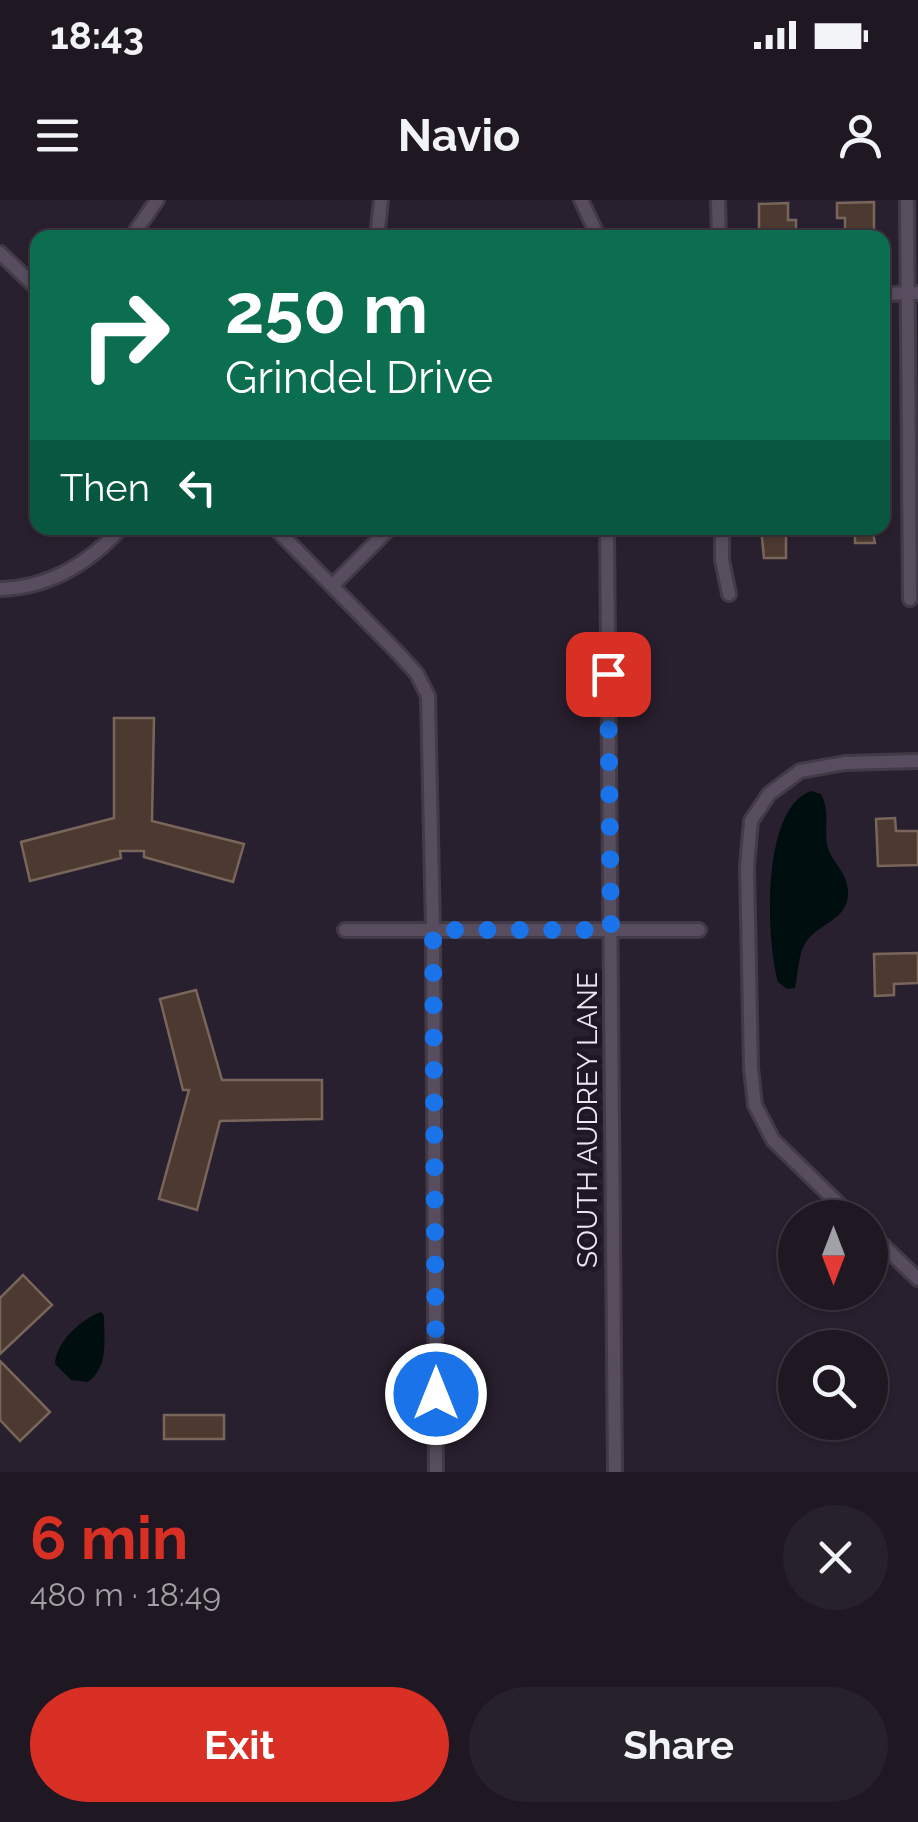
<!DOCTYPE html>
<html lang="en">
<head>
<meta charset="utf-8">
<style>
  :root { --surface:#1f1823; --page:#27212b; --text:#f1f3f6; --muted:#a1a0a6; --line:#3c3741; --accent:#d93025 }
  body { margin:0; font-family:Raleway,sans-serif; background:var(--page); color:var(--text); height:100vh; display:flex; flex-direction:column; font-size:38px; white-space:nowrap }
  * { box-sizing:border-box; margin:0 }
  p { font-size:32px; color:var(--muted) }
  .icon { flex:none; width:55px; height:55px; fill:none; stroke:currentColor; stroke-width:2; stroke-linecap:round; stroke-linejoin:round }
  .map { position:relative; height:1272px; overflow:hidden }
  .panel { display:flex; flex-direction:column; background:var(--surface); flex:1 }
  .panel>* { flex:none }
  .hud { position:absolute; left:30px; top:30px; width:860px; height:305px; border-radius:20px; box-shadow:0 2px 8px #0004,0 0 0 2px var(--line); background:#0b6e4f; color:#fff; overflow:hidden }
  .needle { width:65px; rotate:180deg }
  .controls { position:absolute; left:778px; top:1000px; display:grid; gap:20px }
  .controls a { display:grid; place-items:center; width:110px; height:110px; border-radius:50%; background:var(--surface); box-shadow:0 2px 8px #0004,0 0 0 2px var(--line); font-size:50px }
  .pin { position:absolute; display:grid; place-items:center; width:85px; height:85px; color:#fff; margin:-42px; border-radius:20px; box-shadow:0 5px 15px #0006 }
  .me { position:absolute; width:110px; margin:-55px; rotate:0deg; stroke-linejoin:round; filter:drop-shadow(0 0 8px #0008) }
  .turn { display:flex; align-items:center; gap:35px; height:210px; padding:0 30px; font-size:45px }
  .turn .icon { width:130px; height:130px; stroke-width:2.5 }
  .turn b { display:block; font-size:70px; line-height:85px }
  .then { display:flex; align-items:center; height:95px; padding:0 30px; background:#0003; gap:20px; font-size:38px }
  .round { display:grid; place-items:center; flex:none; width:105px; height:105px; border-radius:52px; background:var(--page) }
  .headline { display:flex; align-items:center; justify-content:space-between; height:170px; padding:0 30px }
  h1 { font-size:60px; font-weight:700; line-height:75px; color:var(--accent) }
  .button { display:flex; gap:20px; margin-top:auto; padding:20px 30px }
  .button a { flex:1; height:115px; border-radius:60px; background:var(--accent); color:#fff; font-size:40px; font-weight:700; line-height:115px; text-align:center }
  .button a+a { background:var(--page); color:var(--text) }
  .status { display:flex; justify-content:space-between; align-items:center; height:70px; padding:0 50px; background:var(--surface); direction:ltr }
  .status svg { height:28px; fill:currentColor }
  header { display:flex; justify-content:space-between; align-items:center; height:130px; padding:0 30px; background:var(--surface); font-size:45px; font-weight:700 }
  .map>svg:first-child { display:block }
  .water { fill:#000e10 }
  .building { fill:#4c3a31; stroke:#79665b; stroke-width:2.5 }
  .lines { fill:none; stroke-linecap:round; stroke-linejoin:round }
  .street-casing { stroke:#423a47; stroke-width:18 }
  .street { stroke:#574d5e; stroke-width:12 }
  .route { stroke:#1a73e8; stroke-width:18; stroke-dasharray:0 32.4 }
  .labels { text-anchor:middle; dominant-baseline:central; stroke-width:10; stroke-linejoin:round; paint-order:stroke }
  .street-label { font-size:28px; fill:#ebe6f0; stroke:#1f1725 }
</style>
</head>
<body>
<div class="status"><b>18:43</b><svg viewBox="0 0 49 12"><path d="M0 12V9h3v3zM5 12V6h3v6zM10 12V3h3v9zM15 12V0h3v12zM26 1h20v11H26zM47 4h2v5h-2z"/></svg></div>
<header><svg class="icon" aria-label="menu" viewBox="0 0 24 24"><path d="M4 6h16M4 12h16M4 18h16"/></svg>Navio<svg class="icon" aria-label="person" viewBox="0 0 24 24"><circle cx="12" cy="8" r="4"/><path d="M4 21q1-7 8-7t8 7"/></svg></header>
<div class="map">
<svg width="918" height="1272" viewBox="0 0 918 1272">
  <rect width="100%" height="100%" fill="#29202f"/>
  <path class="water" d="M 811,591 L 821,594 C 831,613 823,629 828,648 C 833,663 847,673 848,690 C 850,720 820,722 806,742 C 798,754 798,774 795,788 L 787,789 L 778,782 C 766,740 761,608 811,591 Z
    M 101,1112 L 104,1116 C 104,1141 109,1166 88,1182 L 71,1180 L 55,1164 C 56,1142 81,1119 101,1112 Z"/>
  <path class="building" d="M 874,2 L 874,34 L 845,35 L 845,18 L 837,18 L 837,3 Z
    M 788,3 L 788,20 L 796,20 L 796,35 L 759,36 L 759,4 Z
    M 761,328 L 786,328 L 786,358 L 764,358 Z
    M 855,328 L 872,328 L 875,343 L 855,343 Z
    M 114,518 L 154,518 L 152,621 L 244,644 L 233,682 L 144,657 L 144,651 L 120,651 L 121,658 L 30,681 L 21,642 L 114,618 Z
    M 895,618 L 896,631 L 918,631 L 918,665 L 878,666 L 876,619 Z
    M 918,753 L 918,783 L 894,784 L 894,795 L 875,796 L 874,754 Z
    M 196,790 L 222,880 L 322,880 L 322,919 L 220,921 L 197,1010 L 159,999 L 189,890 L 183,890 L 160,799 Z
    M 23,1075 L 52,1105 L 0,1154 L 0,1098 Z
    M 0,1161 L 50,1212 L 20,1241 L 0,1220 Z
    M 164,1215 L 224,1215 L 224,1239 L 164,1239 Z"/>
  <g class="lines">
    <g class="street-casing">
      <path id="street" d="M 581,0 L 599,38
        M 718,0 L 719,38
        M 907,0 L 910,399
        M 131,38 L 157,0
        M 377,38 L 381,0
        M 0,53 L 38,89
        M 882,94 L 918,93
        M 275,328 L 399,454 L 417,474 L 428,496 L 433,730 L 436,1272
        M 607,328 L 615,1272
        M 722,328 L 722,360 L 729,394
        M 333,385 L 390,328
        M 0,389 C 49,388 89,363 121,328
        M 345,730 L 699,730
        M 853,1018 L 773,940 L 755,905 L 751,868 L 747,666 L 751,621 L 769,594 L 800,571 L 845,563 L 918,561
        M 870,1033 L 918,1079"/>
    </g>
    <use href="#street" class="street"/>
  </g>
  <g class="lines">
    <path class="route" d="M 436,1194 L 433,730 L 611,730 L 608,474"/>
  </g>
  <g class="labels">
    <g class="street-label">
      <text transform="translate(587 920) rotate(-90)">SOUTH AUDREY LANE</text>
    </g>
  </g>
</svg>
<div class="controls">
<a><svg class="needle" viewBox="-14 -14 28 28"><path d="M0-13l5 13h-10z" fill="#e53935"/><path d="M0 13l5-13h-10z" fill="#a1a0a6"/></svg></a>
<a><svg class="icon" aria-label="search" viewBox="0 0 24 24"><circle cx="10" cy="10" r="6"/><path d="M15 15l6 6"/></svg></a>
</div>
<div class="pin" style="left:608px;top:474px;background:#d93025"><svg class="icon" aria-label="arrive" viewBox="0 0 24 24"><path d="M6 21V4h12l-3 4 3 4H6"/></svg></div>
<svg class="me" style="left:436px;top:1194px" viewBox="-20 -20 40 40"><circle r="17" fill="#1a73e8" stroke="#fff" stroke-width="3"/><path d="M0-11L8 9 0 5-8 9z" fill="#fff"/></svg>
<div class="hud">
<div class="turn"><svg class="icon" aria-label="right" viewBox="0 0 24 24"><path d="M7 20v-9h11M14 6l5 5-5 5"/></svg><div><b>250 m</b>Grindel Drive</div></div>
<div class="then">Then<svg class="icon" aria-label="left" viewBox="0 0 24 24"><path d="M17 20v-9H6M10 6l-5 5 5 5"/></svg></div>
</div>
</div>
<section class="panel">
<div class="headline"><div><h1>6 min</h1><p>480 m · 18:49</p></div><a class="round"><svg class="icon" aria-label="close" viewBox="0 0 24 24"><path d="M6 6l12 12M18 6L6 18"/></svg></a></div>
<div class="button"><a>Exit</a><a>Share</a></div>
</section>
</body>
</html>
